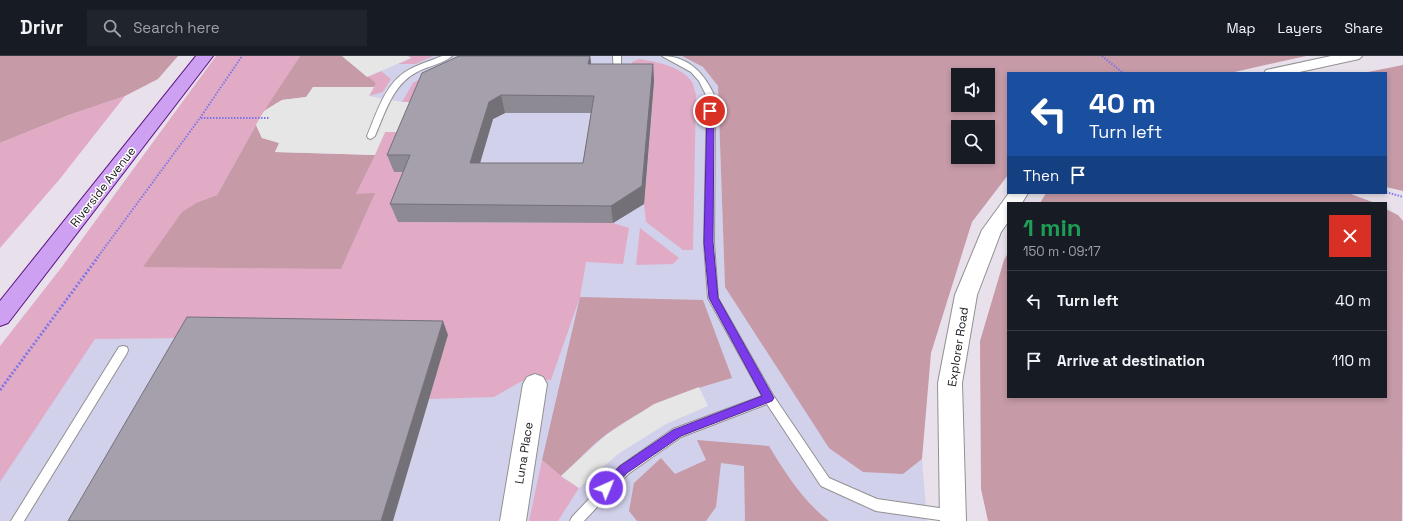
<!DOCTYPE html>
<html lang="en">
<head>
<meta charset="utf-8">
<style>
  :root { --surface:#171b24; --page:#20242c; --text:#f1f3f6; --muted:#9ea1a6; --line:#363941 }
  body { margin:0; font-family:"Space Grotesk",sans-serif; background:var(--page); color:var(--text); height:100vh; display:flex; flex-direction:column; font-size:15px; white-space:nowrap }
  * { box-sizing:border-box; margin:0 }
  p { font-size:13px; color:var(--muted) }
  .icon { flex:none; width:22px; height:22px; fill:none; stroke:currentColor; stroke-width:2; stroke-linecap:round; stroke-linejoin:round }
  .map { position:relative; flex:1; overflow:hidden }
  .drawer { position:absolute; left:1007px; top:146px; width:380px; height:196px; display:flex; flex-direction:column; background:var(--surface); border-radius:0px; box-shadow:0 2px 6px #0003 }
  .drawer>* { flex:none }
  .top-card { position:absolute; left:1007px; top:16px; width:380px; height:122px; border-radius:0px; box-shadow:0 2px 6px #0003; background:#1a4fa0; color:#fff; overflow:hidden }
  .controls { position:absolute; left:951px; top:12px; display:grid; gap:8px }
  .controls a { display:grid; place-items:center; width:44px; height:44px; border-radius:0px; background:var(--surface); box-shadow:0 2px 6px #0003; font-size:20px }
  .pin { position:absolute; display:grid; place-items:center; width:34px; height:34px; color:#fff; margin:-17px; border:2px solid #fff; border-radius:50%; box-shadow:0 1px 4px #0007 }
  .me { position:absolute; width:44px; margin:-22px; rotate:44deg; stroke-linejoin:round; filter:drop-shadow(0 0 3px #0008) }
  .turn { display:flex; align-items:center; gap:14px; height:84px; padding:0 16px; font-size:18px }
  .turn .icon { width:52px; height:52px; stroke-width:2.5 }
  .turn b { display:block; font-size:28px; line-height:34px }
  .then { display:flex; align-items:center; height:38px; padding:0 16px; background:#0003; gap:8px; font-size:15px }
  .round { display:grid; place-items:center; flex:none; width:42px; height:42px; border-radius:0px; background:var(--page) }
  .head { display:flex; align-items:center; justify-content:space-between; height:68px; padding:0 16px }
  h1 { font-size:24px; font-weight:600; line-height:30px; color:#1e9e55 }
  ul { padding:0; list-style:none }
  li { display:flex; align-items:center; gap:12px; height:60px; padding:0 16px; border-top:1px solid var(--line) }
  li div { flex:1 }
  li b { display:block; font-size:15px }
  li em { font-style:normal }
  header { display:flex; align-items:center; gap:24px; box-sizing:border-box; height:56px; padding:0 20px; background:var(--surface); border-bottom:1px solid var(--line) }
  header strong { font-size:19px }
  nav { display:flex; gap:22px; margin-inline-start:auto; font-size:14px }
  .search { width:280px; height:36px; background:var(--page); display:flex; align-items:center; gap:10px; box-sizing:border-box; padding:0 14px; border-radius:0px; color:var(--muted); font-size:15px }
  .map>svg:first-child { display:block }
  .commercial { fill:#d2d1eb }
  .grass { fill:#e1abc5 }
  .forest { fill:#c69aa7; fill-rule:evenodd }
  .parking { fill:#e6e6e6 }
  .lines { fill:none; stroke-linecap:round; stroke-linejoin:round }
  .lane-casing { stroke:#919191; stroke-width:2 }
  .street-casing { stroke:#919191; stroke-width:2 }
  .primary-casing { stroke:#5c1081; stroke-width:2 }
  .path-far1 { stroke:#8074e9; stroke-width:2; stroke-dasharray:1.5 1.5; stroke-linecap:butt }
  .path { stroke:#8074e9; stroke-width:3; stroke-dasharray:2 2; stroke-linecap:butt }
  .lane { fill:#fff; fill-rule:evenodd }
  .street { fill:#fff; fill-rule:evenodd }
  .primary { fill:#cea0f1; fill-rule:evenodd }
  .wall { fill:#8e8a94; fill-rule:evenodd }
  .shaded-wall { fill:#747078 }
  .building { fill:#a5a0ac; stroke:#747078; fill-rule:evenodd }
  .route { fill:#7c3aed; stroke:#51269a }
  .labels { text-anchor:middle; dominant-baseline:central; stroke-width:3; stroke-linejoin:round; paint-order:stroke }
  .street-label { font-size:12px; fill:#1a1a1a; stroke:#fff }
</style>
</head>
<body>
<header>
<strong>Drivr</strong>
<div class="search"><svg class="icon" aria-label="search" viewBox="0 0 24 24"><circle cx="10" cy="10" r="6"/><path d="M15 15l6 6"/></svg>Search here</div>
<nav><a>Map</a><a>Layers</a><a>Share</a></nav>
</header>
<div class="map">
<svg width="1403" height="465" viewBox="0 0 1403 465">
  <rect width="100%" height="100%" fill="#e8e1eb"/>
  <path class="commercial" d="M 342,0 L 682,0 L 703,11 L 718,30 L 725,231 L 903,418 L 922,403 L 927,465 L 0,465 L 0,414 L 95,283 L 341,213 L 256,69 L 376,26 Z"/>
  <path class="grass" d="M 216,0 L 300,0 L 256,69 L 217,139 L 198,146 L 374,137 L 356,138 L 385,76 L 412,46 L 402,46 L 413,27 L 431,16 L 416,116 L 398,166 L 613,167 L 629,172 L 623,208 L 586,206 L 580,241 L 551,324 L 522,325 L 494,341 L 429,343 L 448,279 L 95,283 L 0,426 L 0,290 L 61,212 Z
    M 408,0 L 433,0 L 416,8 L 398,8 L 411,2 Z
    M 639,3 C 657,6 681,10 692,26 C 694,29 694,35 696,38 L 693,194 L 683,194 L 646,166 L 644,148 L 654,26 L 631,25 L 632,6 Z
    M 381,15 L 391,23 L 383,36 L 369,40 L 376,27 L 367,21 Z
    M 125,40 L 59,124 L 0,192 L 0,87 L 69,59 Z
    M 640,172 L 679,202 L 673,208 L 636,209 Z
    M 542,404 L 561,420 L 579,432 L 558,465 L 529,465 Z"/>
  <path class="forest" d="M 0,0 L 178,0 L 158,23 L 125,40 L 69,59 L 0,87 Z
    M 300,0 L 342,0 L 376,27 L 374,31 L 313,31 L 307,41 L 282,44 L 264,55 Z
    M 682,0 L 1306,0 L 1230,17 L 1008,17 L 1008,119 L 972,166 L 931,297 L 922,403 L 903,418 L 863,416 L 829,392 L 725,231 L 718,30 L 703,11 ZM 958,19 L 988,19 L 988,49 L 958,49 ZM 958,71 L 988,71 L 988,101 L 958,101 Z
    M 1403,9 L 1403,135 L 1386,131 L 1386,17 L 1363,17 Z
    M 256,69 L 262,82 L 280,87 L 275,96 L 375,99 L 356,138 L 375,137 L 341,213 L 143,211 L 182,156 L 198,146 L 217,139 Z
    M 1046,137 L 1348,137 L 1375,147 L 1040,147 Z
    M 1386,153 L 1398,159 L 1403,165 L 1402,465 L 988,465 L 981,433 L 980,285 L 1004,204 L 1008,197 L 1008,341 L 1386,341 Z
    M 580,241 L 703,244 L 732,322 C 685,335 647,349 607,378 C 590,390 576,407 561,420 L 542,404 Z
    M 697,384 L 769,390 C 786,418 803,445 829,465 L 745,465 L 744,410 L 721,407 L 716,451 L 706,465 L 637,465 L 629,455 L 634,427 L 661,402 L 675,418 L 706,404 Z"/>
  <path class="parking" d="M 342,0 L 408,0 L 411,2 L 367,21 Z
    M 313,31 L 374,31 L 369,40 L 402,46 L 413,46 L 399,76 L 385,76 L 375,99 L 275,96 L 279,87 L 262,82 L 256,69 L 264,55 L 282,44 L 306,41 Z
    M 699,331 L 708,350 L 666,368 L 618,398 L 579,432 L 561,420 L 606,379 L 654,348 Z"/>
  <g class="lines">
    <g class="lane-casing">
      <path id="lane" d="M 442,0 L 452,0 C 443,8 428,10 417,16 C 393,28 385,57 375,80 L 371,83 L 368,82 L 367,80 C 376,59 384,30 405,16 C 416,9 430,5 442,0 Z
        M 613,0 L 621,0 L 621,24 L 618,24 L 614,22 Z
        M 662,0 C 689,0 705,18 715,41 L 714,187 L 718,242 L 773,339 L 829,422 L 877,443 L 953,454 L 957,456 L 959,460 L 957,464 L 946,465 L 876,455 L 821,430 L 767,348 L 681,381 L 628,418 L 584,465 L 570,465 L 572,461 L 620,410 L 673,373 L 762,340 L 708,242 L 704,187 L 707,41 L 699,25 L 691,16 Z
        M 123,290 L 127,291 L 128,294 L 127,297 L 24,465 L 11,465 L 119,291 Z"/>
    </g>
    <g class="street-casing">
      <path id="street" d="M 1331,0 L 1362,0 L 1359,3 L 1295,17 L 1264,17 L 1266,14 Z
        M 1009,137 L 1028,137 L 1022,147 L 1008,147 L 1008,166 L 1001,176 L 977,239 L 962,327 L 966,465 L 940,465 L 938,327 L 955,239 L 982,174 Z
        M 535,318 L 543,321 L 547,328 L 526,465 L 500,465 L 523,328 L 527,321 Z"/>
    </g>
    <g class="primary-casing">
      <path id="primary" d="M 196,0 L 213,0 L 8,267 L 0,270 L 0,245 Z"/>
    </g>
    <path class="path-far1" d="M 1102,0 L 1123,17
      M 201,62 L 269,62
      M 1386,136 L 1403,141
      M 97,202 L 200,62 L 242,0"/>
    <path class="path" d="M 0,334 L 98,201"/>
    <use href="#lane" class="lane"/>
    <use href="#street" class="street"/>
    <use href="#primary" class="primary"/>
  </g>
  <path class="wall" d="M 459,0 L 590,0 L 591,8 L 653,8 L 654,25 L 644,148 L 613,167 L 398,166 L 390,148 L 403,116 L 394,116 L 387,99 ZM 505,57 L 591,57 L 583,107 L 480,107 L 493,63 Z"/>
  <path class="shaded-wall" d="M 590,0 L 592,14 L 588,8 Z
    M 653,8 L 654,25 L 644,148 L 613,167 L 611,150 Z
    M 501,39 L 505,57 L 493,63 L 475,124 L 470,107 L 489,46 Z
    M 443,265 L 448,279 L 393,465 L 381,465 Z"/>
  <path class="building" d="M 459,0 L 590,0 L 588,8 L 653,8 L 642,130 L 611,150 L 390,148 L 410,99 L 387,99 L 422,17 ZM 501,39 L 594,40 L 583,107 L 470,107 L 489,46 Z
    M 187,261 L 443,265 L 381,465 L 68,465 Z"/>
  <path class="route" d="M 710,53 L 714,55 L 713,186 L 718,242 L 774,342 L 772,345 L 681,380 L 627,417 L 610,436 L 606,437 L 602,436 L 600,432 L 602,429 L 620,410 L 673,374 L 762,340 L 709,242 L 704,186 L 707,55 Z"/>
  <g class="labels">
    <g class="street-label">
      <text transform="translate(103 131) rotate(-52)">Riverside Avenue</text>
      <text transform="translate(958 291) rotate(-81)">Explorer Road</text>
      <text transform="translate(524 397) rotate(-81)">Luna Place</text>
    </g>
  </g>
</svg>
<div class="controls">
<a><svg class="icon" aria-label="sound" viewBox="0 0 24 24"><path d="M4 9h4l5-4v14l-5-4H4zM17 9q2 3 0 6"/></svg></a>
<a><svg class="icon" aria-label="search" viewBox="0 0 24 24"><circle cx="10" cy="10" r="6"/><path d="M15 15l6 6"/></svg></a>
</div>
<div class="pin" style="left:710px;top:55px;background:#d93025"><svg class="icon" aria-label="arrive" viewBox="0 0 24 24"><path d="M6 21V4h12l-3 4 3 4H6"/></svg></div>
<svg class="me" style="left:606px;top:432px" viewBox="-20 -20 40 40"><circle r="17" fill="#7c3aed" stroke="#fff" stroke-width="3"/><path d="M0-11L8 9 0 5-8 9z" fill="#fff"/></svg>
<div class="top-card">
<div class="turn"><svg class="icon" aria-label="left" viewBox="0 0 24 24"><path d="M17 20v-9H6M10 6l-5 5 5 5"/></svg><div><b>40 m</b>Turn left</div></div>
<div class="then">Then<svg class="icon" aria-label="arrive" viewBox="0 0 24 24"><path d="M6 21V4h12l-3 4 3 4H6"/></svg></div>
</div>
<section class="drawer">
<div class="head"><div><h1>1 min</h1><p>150 m · 09:17</p></div><a class="round" style="background:#d93025;color:#fff"><svg class="icon" aria-label="close" viewBox="0 0 24 24"><path d="M6 6l12 12M18 6L6 18"/></svg></a></div>
<ul>
<li><svg class="icon" aria-label="left" viewBox="0 0 24 24"><path d="M17 20v-9H6M10 6l-5 5 5 5"/></svg><div><b>Turn left</b></div><em>40 m</em></li>
<li><svg class="icon" aria-label="arrive" viewBox="0 0 24 24"><path d="M6 21V4h12l-3 4 3 4H6"/></svg><div><b>Arrive at destination</b></div><em>110 m</em></li>
</ul>
</section>
</div>
</body>
</html>
